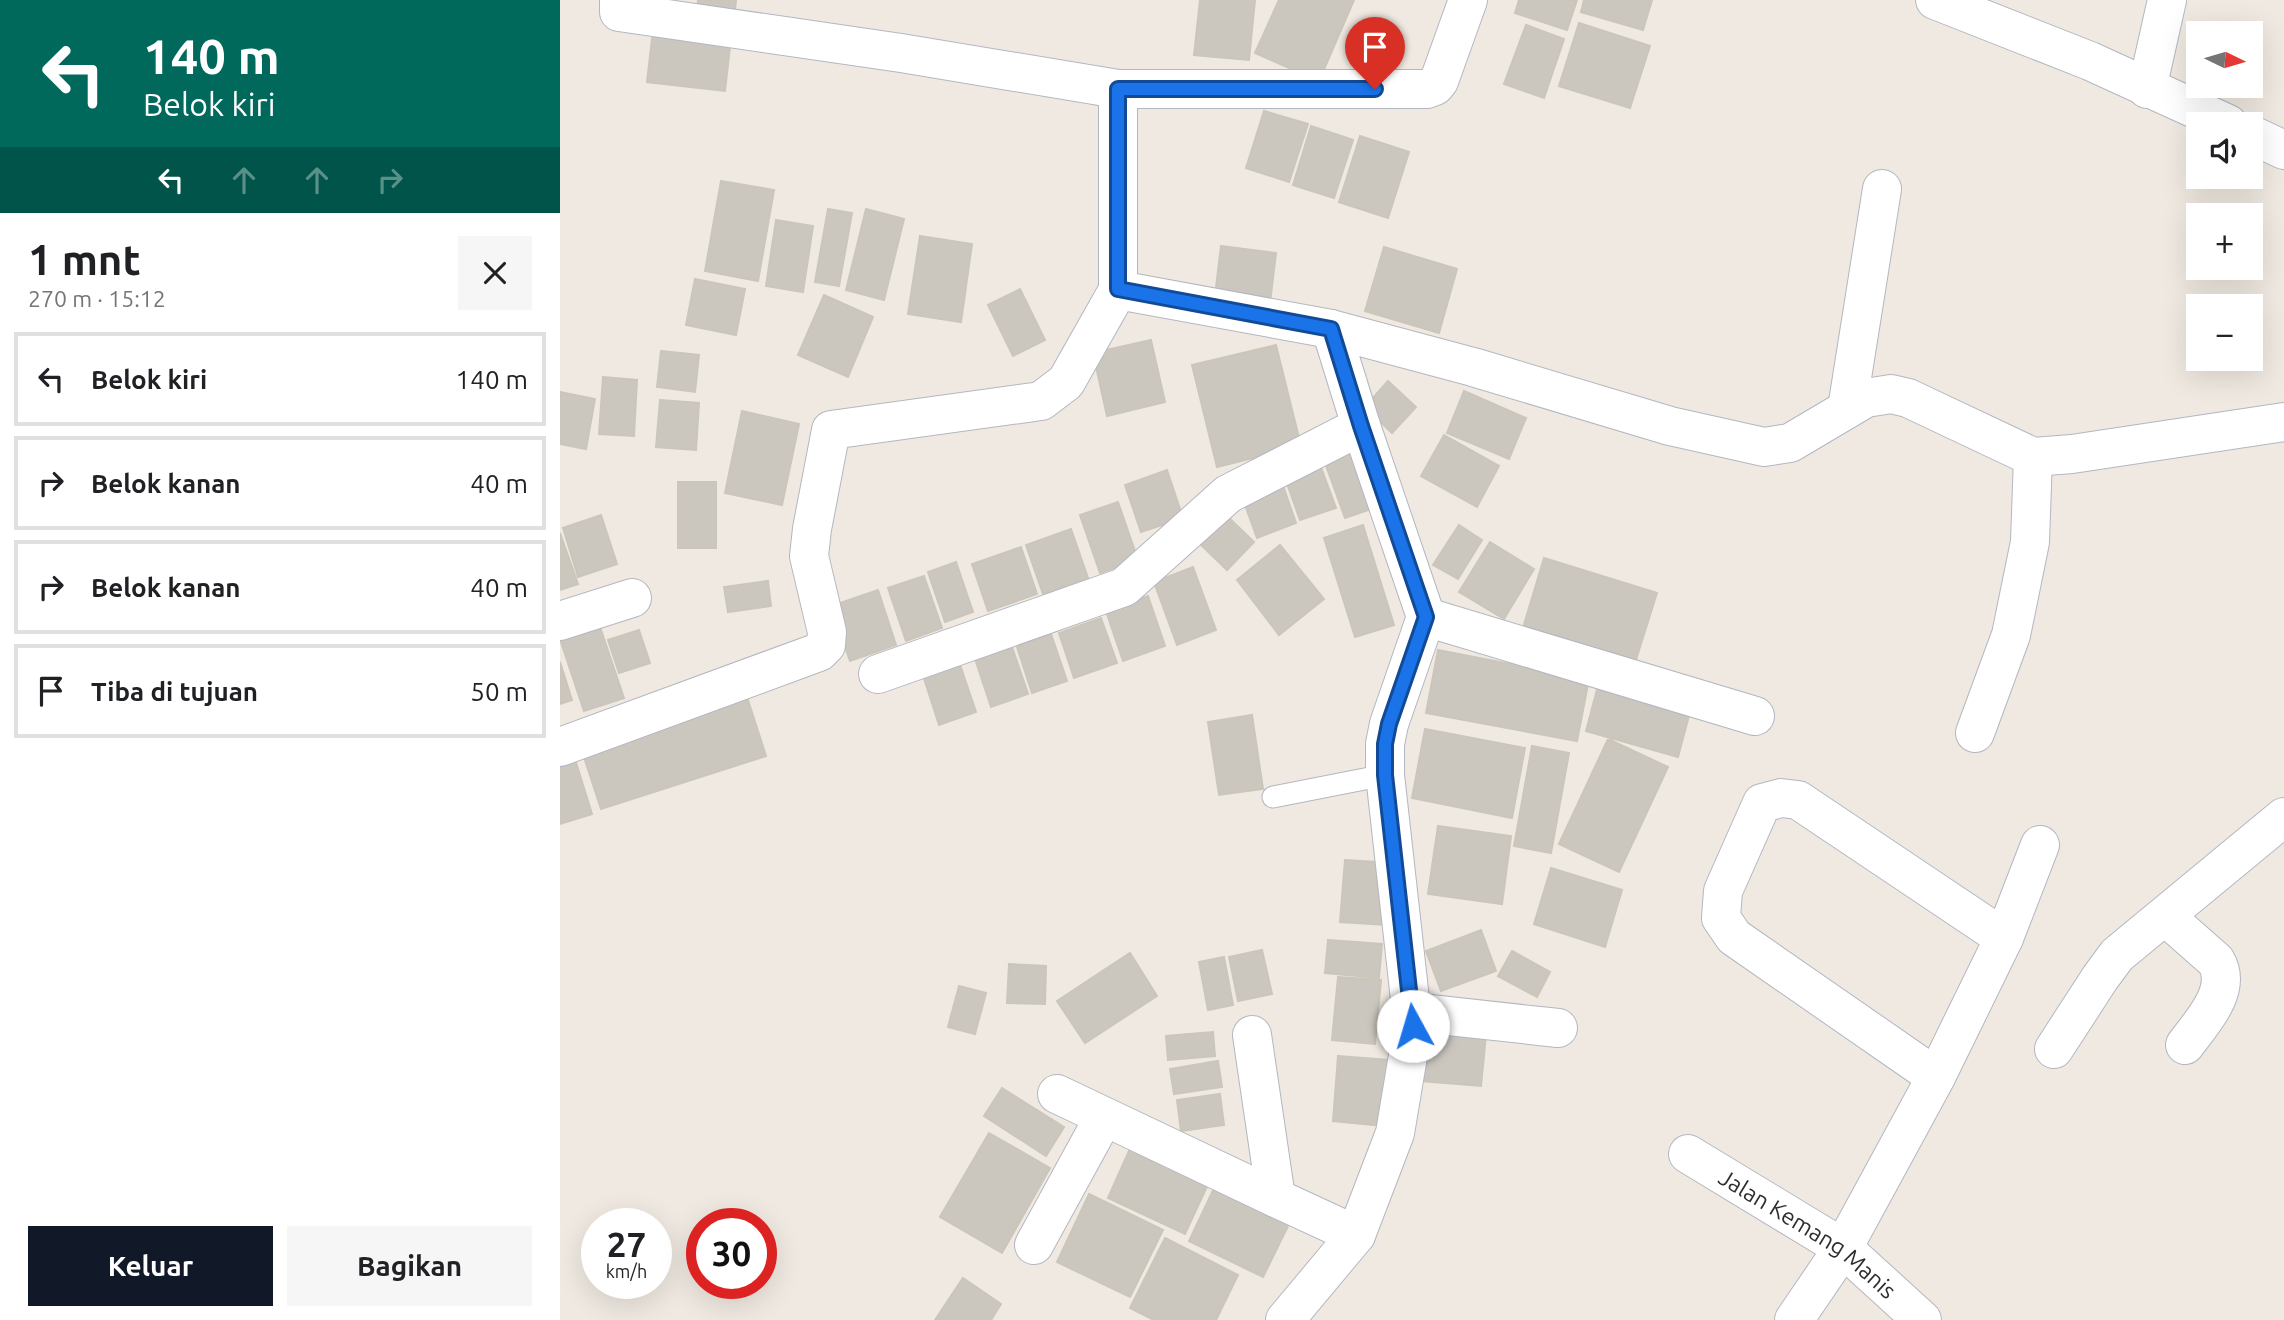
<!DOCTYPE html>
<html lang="id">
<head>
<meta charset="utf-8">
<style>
  :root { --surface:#fff; --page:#f6f6f6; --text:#202124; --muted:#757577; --line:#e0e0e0; --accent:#111827 }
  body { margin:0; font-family:Ubuntu,sans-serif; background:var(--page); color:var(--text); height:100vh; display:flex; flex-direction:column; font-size:26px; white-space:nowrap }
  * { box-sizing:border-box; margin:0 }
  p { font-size:23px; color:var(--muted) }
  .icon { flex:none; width:38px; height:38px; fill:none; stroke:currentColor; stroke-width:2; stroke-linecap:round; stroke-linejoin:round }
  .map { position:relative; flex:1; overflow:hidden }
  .drawer { display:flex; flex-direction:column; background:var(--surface); width:560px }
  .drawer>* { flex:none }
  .hud { background:#00695c; color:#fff; overflow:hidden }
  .needle { width:46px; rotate:95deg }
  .buttons { position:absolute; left:1626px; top:21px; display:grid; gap:14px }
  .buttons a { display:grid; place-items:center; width:77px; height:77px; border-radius:0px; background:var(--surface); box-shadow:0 7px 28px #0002; font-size:35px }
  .speed { position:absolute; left:21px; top:1208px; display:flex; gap:14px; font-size:35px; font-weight:700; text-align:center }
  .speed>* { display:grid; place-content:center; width:91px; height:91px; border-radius:50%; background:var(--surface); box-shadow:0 7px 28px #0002; line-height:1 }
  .speed small { font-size:18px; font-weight:400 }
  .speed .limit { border:10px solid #d22; background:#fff; color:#111 }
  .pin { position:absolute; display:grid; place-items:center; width:60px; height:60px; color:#fff; margin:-72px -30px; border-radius:50% 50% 50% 0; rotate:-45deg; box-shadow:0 0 7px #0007 }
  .pin .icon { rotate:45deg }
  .me { position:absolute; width:77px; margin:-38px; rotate:354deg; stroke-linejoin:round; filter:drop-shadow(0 0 5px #0008) }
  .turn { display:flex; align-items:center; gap:24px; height:147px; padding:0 28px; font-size:32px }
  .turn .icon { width:91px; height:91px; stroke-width:2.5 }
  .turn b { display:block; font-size:49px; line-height:60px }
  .lanes { display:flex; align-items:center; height:66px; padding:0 28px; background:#0003; justify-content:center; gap:35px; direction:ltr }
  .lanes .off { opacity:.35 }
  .round { display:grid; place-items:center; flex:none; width:74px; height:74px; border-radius:0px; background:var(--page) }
  .summary { display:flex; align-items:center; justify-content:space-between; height:119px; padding:0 28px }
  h1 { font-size:42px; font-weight:700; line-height:52px }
  .primary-button { display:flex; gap:14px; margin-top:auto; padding:14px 28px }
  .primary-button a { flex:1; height:80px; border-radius:0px; background:var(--accent); color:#fff; font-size:28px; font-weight:700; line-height:80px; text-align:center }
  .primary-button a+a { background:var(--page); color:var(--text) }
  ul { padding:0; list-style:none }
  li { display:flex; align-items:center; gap:21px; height:94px; margin:0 14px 10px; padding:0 14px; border:4px solid var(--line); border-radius:0px }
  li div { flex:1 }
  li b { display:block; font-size:26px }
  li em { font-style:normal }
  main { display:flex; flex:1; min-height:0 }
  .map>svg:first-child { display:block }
  .building { fill:#cbc7bf; stroke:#cbc5ba; stroke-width:2 }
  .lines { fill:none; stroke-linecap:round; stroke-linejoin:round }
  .lane-casing { stroke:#b4b7c1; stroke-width:23 }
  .street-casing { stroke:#b4b7c1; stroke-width:40 }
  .lane { stroke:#fff; stroke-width:21 }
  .street { stroke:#fff; stroke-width:38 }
  .route-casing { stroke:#114b97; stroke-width:18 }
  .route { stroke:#1a73e8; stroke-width:12 }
  .labels { text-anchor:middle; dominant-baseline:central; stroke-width:5; stroke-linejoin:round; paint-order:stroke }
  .street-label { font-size:23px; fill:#2e2e2e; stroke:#fff }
</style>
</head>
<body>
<main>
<section class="drawer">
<div class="hud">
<div class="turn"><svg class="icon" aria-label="left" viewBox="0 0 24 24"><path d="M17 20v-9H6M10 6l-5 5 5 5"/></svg><div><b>140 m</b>Belok kiri</div></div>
<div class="lanes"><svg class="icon" aria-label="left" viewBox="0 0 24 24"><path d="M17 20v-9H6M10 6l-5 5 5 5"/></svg><svg class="icon off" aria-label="ahead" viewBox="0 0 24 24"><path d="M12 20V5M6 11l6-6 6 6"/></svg><svg class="icon off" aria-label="ahead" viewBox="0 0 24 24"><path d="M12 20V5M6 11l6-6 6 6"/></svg><svg class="icon off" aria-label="right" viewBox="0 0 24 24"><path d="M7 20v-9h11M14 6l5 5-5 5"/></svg></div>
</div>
<div class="summary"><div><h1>1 mnt</h1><p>270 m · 15:12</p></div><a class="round"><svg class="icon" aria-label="close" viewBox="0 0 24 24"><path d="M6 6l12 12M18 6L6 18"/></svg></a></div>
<ul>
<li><svg class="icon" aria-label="left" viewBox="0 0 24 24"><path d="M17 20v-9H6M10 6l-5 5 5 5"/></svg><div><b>Belok kiri</b></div><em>140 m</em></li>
<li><svg class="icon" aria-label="right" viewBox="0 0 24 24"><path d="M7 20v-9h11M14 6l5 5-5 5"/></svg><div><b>Belok kanan</b></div><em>40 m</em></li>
<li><svg class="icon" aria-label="right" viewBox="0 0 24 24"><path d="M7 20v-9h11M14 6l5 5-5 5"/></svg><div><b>Belok kanan</b></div><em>40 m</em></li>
<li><svg class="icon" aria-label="arrive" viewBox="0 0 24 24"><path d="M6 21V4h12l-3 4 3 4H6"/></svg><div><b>Tiba di tujuan</b></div><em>50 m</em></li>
</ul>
<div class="primary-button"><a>Keluar</a><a>Bagikan</a></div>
</section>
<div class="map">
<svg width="1724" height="1320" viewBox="0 0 1724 1320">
  <rect width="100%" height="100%" fill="#efe9e1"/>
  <path class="building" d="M 138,0 L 176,0 L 175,11 L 137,9 Z
    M 640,0 L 695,0 L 689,60 L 634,55 Z
    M 719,0 L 794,0 L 759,81 L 695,53 Z
    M 959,0 L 1017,0 L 1007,30 L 955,13 Z
    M 1024,0 L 1092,0 L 1083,30 L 1021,12 Z
    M 1019,23 L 1090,46 L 1070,108 L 999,86 Z
    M 966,25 L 1004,39 L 984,98 L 944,84 Z
    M 93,30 L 171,38 L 165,91 L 87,82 Z
    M 704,111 L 748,124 L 729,182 L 686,168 Z
    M 751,126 L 793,140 L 774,198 L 733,185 Z
    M 800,136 L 849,152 L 828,218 L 779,202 Z
    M 161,181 L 214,190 L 198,281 L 145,271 Z
    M 268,209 L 292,213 L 279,286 L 255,282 Z
    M 306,209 L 344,219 L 324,300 L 286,290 Z
    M 216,220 L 253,226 L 243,292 L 206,286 Z
    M 360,236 L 412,244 L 401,322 L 348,314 Z
    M 661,246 L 716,253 L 710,303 L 655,296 Z
    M 824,247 L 897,269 L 879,333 L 805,311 Z
    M 135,279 L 185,289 L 176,335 L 126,325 Z
    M 460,289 L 485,340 L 453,356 L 428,305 Z
    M 264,295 L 313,317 L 288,377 L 238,355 Z
    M 591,340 L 605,402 L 547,416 L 533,353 Z
    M 716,345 L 741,446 L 657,467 L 632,365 Z
    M 101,351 L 139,355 L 135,392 L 97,387 Z
    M 43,377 L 77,380 L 74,436 L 39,434 Z
    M 828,381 L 856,407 L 832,433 L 805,407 Z
    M 904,391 L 966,418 L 949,459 L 887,433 Z
    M 0,392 L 35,399 L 26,449 L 0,444 Z
    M 100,400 L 139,403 L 136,450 L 96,447 Z
    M 182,411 L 239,424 L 222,505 L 165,493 Z
    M 884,435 L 939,466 L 917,507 L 861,476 Z
    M 801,443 L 823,505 L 785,518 L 763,457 Z
    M 759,462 L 776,508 L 740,520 L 724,475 Z
    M 607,470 L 623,518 L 581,532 L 565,485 Z
    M 721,480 L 736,523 L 697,538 L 681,494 Z
    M 118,482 L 156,482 L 156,548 L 118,548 Z
    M 558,502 L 578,560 L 540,573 L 520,515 Z
    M 664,513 L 694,542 L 667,570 L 637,541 Z
    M 41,515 L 57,564 L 18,577 L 3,528 Z
    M 803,525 L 834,625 L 795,637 L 764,538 Z
    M 899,525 L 922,540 L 898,579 L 873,565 Z
    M 511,529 L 528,578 L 483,594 L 466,545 Z
    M 0,533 L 18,584 L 0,590 Z
    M 930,542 L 974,569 L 944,619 L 899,592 Z
    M 720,545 L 764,599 L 719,635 L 677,580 Z
    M 461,547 L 477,594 L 428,611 L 412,564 Z
    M 984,558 L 1097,593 L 1074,666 L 962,631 Z
    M 396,562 L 413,612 L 385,622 L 368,572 Z
    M 633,567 L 656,630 L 617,645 L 594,582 Z
    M 364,576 L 382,628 L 346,641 L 328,588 Z
    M 208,581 L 211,606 L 168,612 L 164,587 Z
    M 318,590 L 336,645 L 290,661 L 271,606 Z
    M 588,596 L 605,646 L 563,661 L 546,611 Z
    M 541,618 L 557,663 L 514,678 L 499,633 Z
    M 38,621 L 64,698 L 24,711 L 0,639 Z
    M 79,630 L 90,663 L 59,673 L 48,640 Z
    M 491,634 L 507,681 L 472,693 L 457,647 Z
    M 450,641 L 468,694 L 431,707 L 413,653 Z
    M 878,650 L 1029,679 L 1017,741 L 866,713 Z
    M 397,656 L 416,712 L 379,725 L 361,669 Z
    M 0,662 L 12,700 L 0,704 Z
    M 1039,682 L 1131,708 L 1118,757 L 1026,731 Z
    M 187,697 L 206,756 L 41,809 L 22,751 Z
    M 692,715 L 703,789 L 659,795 L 648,722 Z
    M 865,729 L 965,748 L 952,818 L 852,798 Z
    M 1048,739 L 1108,767 L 1059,872 L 999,844 Z
    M 972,746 L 1009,753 L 991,853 L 954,846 Z
    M 14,756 L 32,814 L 0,824 L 0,761 Z
    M 878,826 L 951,836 L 942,904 L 868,894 Z
    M 785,860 L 832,863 L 827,925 L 780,922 Z
    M 991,868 L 1062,890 L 1045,947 L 974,924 Z
    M 921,930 L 936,971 L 881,991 L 866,951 Z
    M 768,940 L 822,944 L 819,978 L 765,973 Z
    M 702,950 L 712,994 L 678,1001 L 669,957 Z
    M 952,951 L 990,972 L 977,997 L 938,976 Z
    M 570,953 L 597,996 L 525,1043 L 497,1001 Z
    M 664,957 L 673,1005 L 648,1010 L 639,962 Z
    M 449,964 L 486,966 L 485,1004 L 447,1003 Z
    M 778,977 L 821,980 L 815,1044 L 772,1040 Z
    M 399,986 L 426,993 L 415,1034 L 388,1027 Z
    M 866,1029 L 926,1035 L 921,1086 L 861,1081 Z
    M 653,1032 L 655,1056 L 608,1060 L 606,1036 Z
    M 778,1056 L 829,1060 L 823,1126 L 773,1121 Z
    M 658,1061 L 662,1087 L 614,1094 L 610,1069 Z
    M 442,1088 L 504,1127 L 486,1156 L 424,1116 Z
    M 660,1094 L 664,1125 L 621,1131 L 617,1100 Z
    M 429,1133 L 490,1168 L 442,1253 L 380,1217 Z
    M 572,1144 L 650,1180 L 625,1234 L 548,1198 Z
    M 656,1184 L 731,1220 L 703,1277 L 629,1241 Z
    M 529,1194 L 603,1230 L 570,1297 L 497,1262 Z
    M 605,1238 L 678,1275 L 656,1320 L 594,1320 L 570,1308 Z
    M 403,1278 L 441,1304 L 431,1320 L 375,1320 Z"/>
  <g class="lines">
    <g class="lane-casing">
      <path id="lane" d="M 713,797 L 825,775"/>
    </g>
    <g class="street-casing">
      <g id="street">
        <path d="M 59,0 L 59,12 L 341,53 L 558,89"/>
        <path d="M 908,0 L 879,81 L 875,86 L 867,89 L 558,89 L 558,290 L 771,329 L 913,367 L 1110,426 L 1204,447 L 1230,443 L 1306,398 L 1331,394 L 1348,398 L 1473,457 L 1512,454 L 1724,422"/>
        <path d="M 1375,0 L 1530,61 L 1668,124"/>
        <path d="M 1587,89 L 1607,0"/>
        <path d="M 1690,134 L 1724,150"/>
        <path d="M 1287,409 L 1322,189"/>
        <path d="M 866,617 L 1195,716"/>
        <path d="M 0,621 L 72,598"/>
        <path d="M 318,674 L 564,587 L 668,494 L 801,426"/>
        <path d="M 1415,733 L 1451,635 L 1470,542 L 1473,457"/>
        <path d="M 0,747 L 259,652 L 266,645 L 267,632 L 249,556 L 252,529 L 271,430 L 481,401 L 506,382 L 558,290"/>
        <path d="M 1605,916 L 1656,961 C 1673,990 1642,1022 1625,1045"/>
        <path d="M 1444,938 L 1480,845"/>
        <path d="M 852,1012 L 998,1028"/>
        <path d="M 692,1035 L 716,1198 L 796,1235"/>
        <path d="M 1494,1049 L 1540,978 L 1557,955 L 1724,817"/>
        <path d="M 497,1094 L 716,1198"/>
        <path id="s1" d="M 1128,1154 L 1283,1248 L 1362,1320"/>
        <path d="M 474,1245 L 544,1117"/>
        <path d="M 725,1320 L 796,1235 L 835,1133 L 853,1026 L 825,775 L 825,744 L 829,724 L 866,617 L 801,426 L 771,329"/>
        <path d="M 1234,1320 L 1283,1248 L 1376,1077 L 1444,938 L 1238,800 L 1221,798 L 1202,803 L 1163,891 L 1161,918 L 1174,937 L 1376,1077"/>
      </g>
    </g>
    <use href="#lane" class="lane"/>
    <use href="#street" class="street"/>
  </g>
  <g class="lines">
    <g class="route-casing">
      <path id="route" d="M 815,89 L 558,89 L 558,289 L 771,329 L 801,426 L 866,617 L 829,724 L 825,744 L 825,775 L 853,1026"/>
    </g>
    <use href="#route" class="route"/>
  </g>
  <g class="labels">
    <g class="street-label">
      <text stroke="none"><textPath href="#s1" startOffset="144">Jalan Kemang Manis</textPath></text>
    </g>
  </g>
</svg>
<div class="buttons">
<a><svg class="needle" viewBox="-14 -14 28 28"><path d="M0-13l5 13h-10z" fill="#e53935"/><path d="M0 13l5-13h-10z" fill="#757577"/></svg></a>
<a><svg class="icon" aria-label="sound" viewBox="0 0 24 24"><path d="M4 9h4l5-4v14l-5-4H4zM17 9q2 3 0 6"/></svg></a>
<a>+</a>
<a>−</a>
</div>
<div class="speed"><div>27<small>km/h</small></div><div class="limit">30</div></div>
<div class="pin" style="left:815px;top:89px;background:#d93025"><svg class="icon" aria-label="arrive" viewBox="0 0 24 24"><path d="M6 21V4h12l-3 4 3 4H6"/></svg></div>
<svg class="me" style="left:853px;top:1026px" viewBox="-20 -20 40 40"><circle r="19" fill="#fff"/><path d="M0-13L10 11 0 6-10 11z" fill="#1a73e8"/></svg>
</div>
</main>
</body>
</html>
